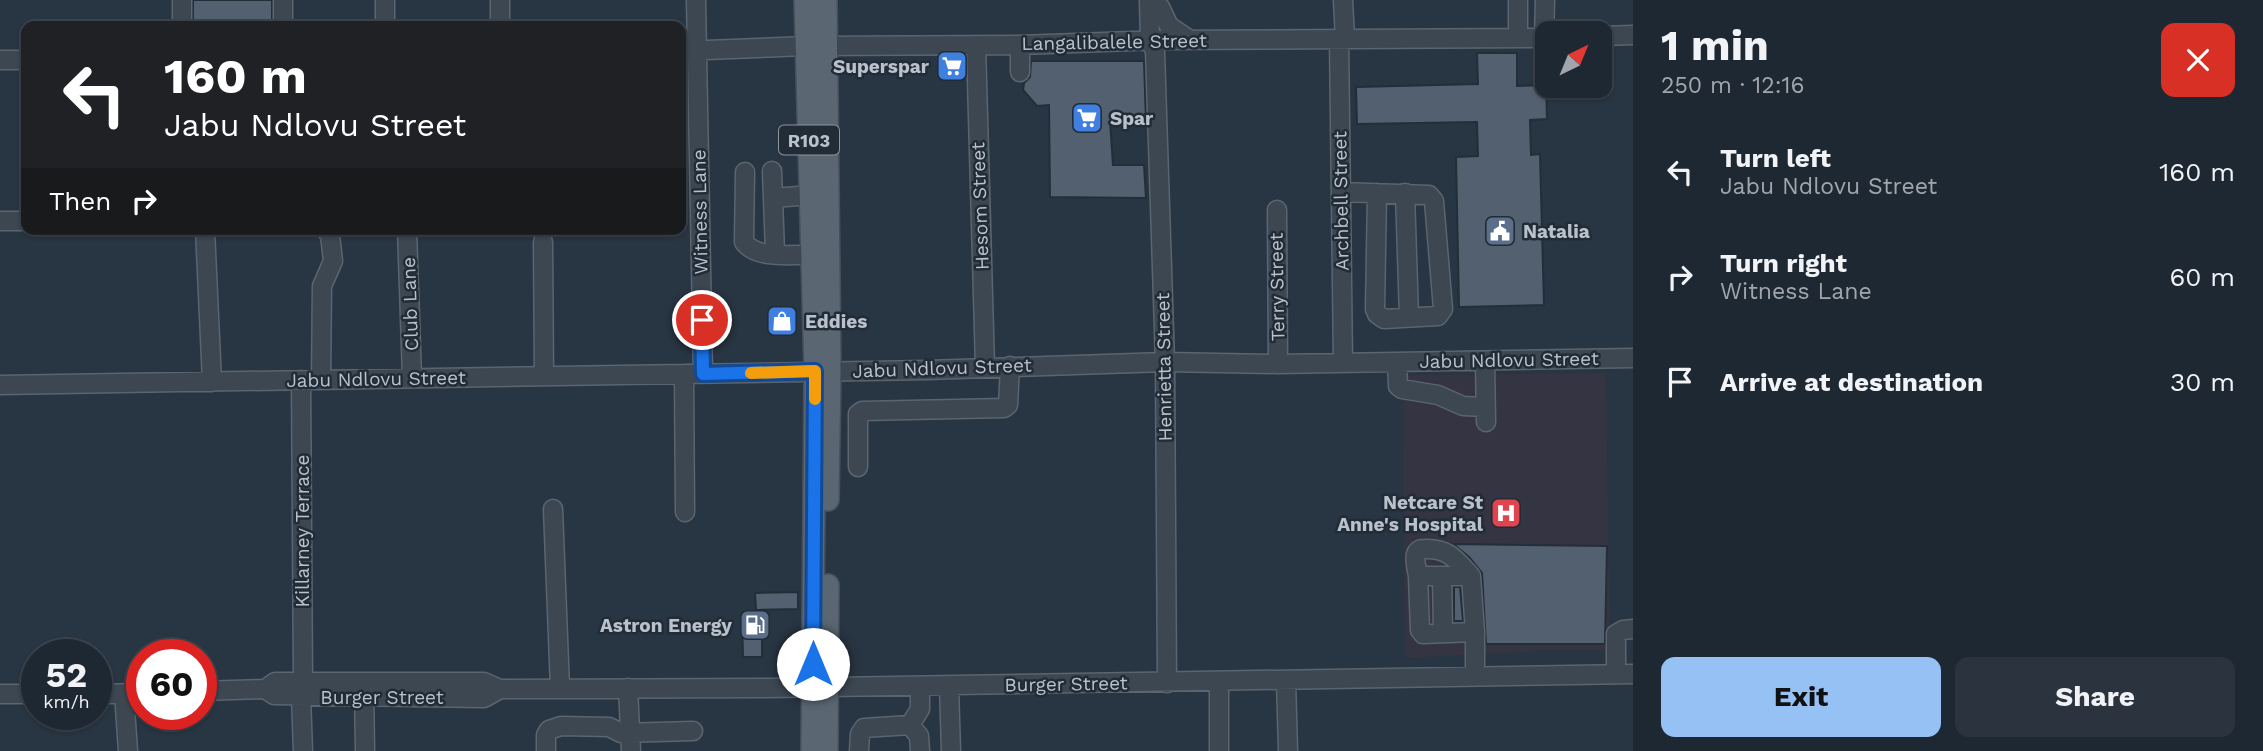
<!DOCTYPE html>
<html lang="en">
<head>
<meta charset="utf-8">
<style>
  :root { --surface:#1e2832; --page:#2b343e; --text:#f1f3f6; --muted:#a1a6ac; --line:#3c444d; --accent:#96c1f5 }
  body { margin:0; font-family:"Work Sans",sans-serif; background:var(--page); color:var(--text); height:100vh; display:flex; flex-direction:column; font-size:26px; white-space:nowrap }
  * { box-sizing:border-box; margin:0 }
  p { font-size:23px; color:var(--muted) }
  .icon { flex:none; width:38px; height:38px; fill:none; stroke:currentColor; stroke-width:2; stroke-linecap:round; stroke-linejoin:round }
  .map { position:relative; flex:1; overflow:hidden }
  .side { display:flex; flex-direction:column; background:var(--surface); width:630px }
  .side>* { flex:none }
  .hud { position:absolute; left:21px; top:21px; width:665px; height:214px; border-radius:14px; box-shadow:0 2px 5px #0004,0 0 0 2px var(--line); background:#202124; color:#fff; overflow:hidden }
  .needle { width:46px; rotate:43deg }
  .buttons { position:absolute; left:1535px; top:21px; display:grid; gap:14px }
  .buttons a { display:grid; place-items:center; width:77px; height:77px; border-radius:14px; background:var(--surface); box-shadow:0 2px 5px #0004,0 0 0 2px var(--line); font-size:35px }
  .speed { position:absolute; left:21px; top:639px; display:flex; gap:14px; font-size:35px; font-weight:700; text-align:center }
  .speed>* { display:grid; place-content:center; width:91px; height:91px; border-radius:50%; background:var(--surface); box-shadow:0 2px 5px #0004,0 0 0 2px var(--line); line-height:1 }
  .speed small { font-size:18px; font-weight:400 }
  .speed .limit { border:10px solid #d22; background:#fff; color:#111 }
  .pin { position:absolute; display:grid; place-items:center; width:60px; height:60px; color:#fff; margin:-30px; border:4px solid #fff; border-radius:50%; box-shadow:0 2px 7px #0007 }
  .me { position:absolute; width:77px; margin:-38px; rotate:0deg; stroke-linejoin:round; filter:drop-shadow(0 0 5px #0008) }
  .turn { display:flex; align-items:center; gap:24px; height:147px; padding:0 28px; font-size:32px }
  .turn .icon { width:91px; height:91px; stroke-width:2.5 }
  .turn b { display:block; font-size:49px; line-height:60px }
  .then { display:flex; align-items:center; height:66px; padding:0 28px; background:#0003; gap:14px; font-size:26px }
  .round { display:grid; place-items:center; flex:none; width:74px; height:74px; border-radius:14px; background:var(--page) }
  .headline { display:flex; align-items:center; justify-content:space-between; height:119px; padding:0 28px }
  h1 { font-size:42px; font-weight:700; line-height:52px }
  .button { display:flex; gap:14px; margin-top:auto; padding:14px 28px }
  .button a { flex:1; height:80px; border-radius:14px; background:var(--accent); color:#111; font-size:28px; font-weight:700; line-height:80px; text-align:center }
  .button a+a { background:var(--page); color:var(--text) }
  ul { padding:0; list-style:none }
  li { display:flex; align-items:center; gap:21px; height:105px; padding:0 28px }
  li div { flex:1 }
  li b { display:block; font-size:26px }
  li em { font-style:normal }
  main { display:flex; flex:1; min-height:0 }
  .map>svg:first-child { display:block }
  .medical { fill:#353443 }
  .building { fill:#53606f; stroke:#232e39; stroke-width:2 }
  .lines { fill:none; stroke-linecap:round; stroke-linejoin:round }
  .minor-casing { stroke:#5a656f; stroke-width:21 }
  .major-casing { stroke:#46505b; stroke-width:24 }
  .minor { stroke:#3c4752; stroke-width:18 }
  .major { stroke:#5a6672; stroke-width:21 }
  .route-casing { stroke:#114b97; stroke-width:18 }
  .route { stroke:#1a73e8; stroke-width:12 }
  .slow { stroke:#f59e0b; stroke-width:12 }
  .labels { text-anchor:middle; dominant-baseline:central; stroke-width:5; stroke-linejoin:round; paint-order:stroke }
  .shield { fill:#212c37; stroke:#8b959f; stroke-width:2 }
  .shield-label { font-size:18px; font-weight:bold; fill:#b9c2cc }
  .street-label { font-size:19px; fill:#b9c2cc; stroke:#212c37 }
  .poi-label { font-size:19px; font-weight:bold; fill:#b9c2cc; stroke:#212c37; text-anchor:end }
</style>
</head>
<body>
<main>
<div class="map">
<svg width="1633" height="751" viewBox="0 0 1633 751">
  <rect width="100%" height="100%" fill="#283542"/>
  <path class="medical" d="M 1606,373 L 1610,651 L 1550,651 L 1405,658 L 1403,375 Z"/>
  <path class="building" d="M 193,0 L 272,0 L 272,26 L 193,26 Z
    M 1477,53 L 1517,53 L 1517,86 L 1546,85 L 1547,119 L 1530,120 L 1531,155 L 1540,154 L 1544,305 L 1459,307 L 1456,157 L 1478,156 L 1477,122 L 1357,124 L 1356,87 L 1478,84 Z
    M 1031,61 L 1144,61 L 1146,122 L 1110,121 L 1113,165 L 1144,165 L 1146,198 L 1050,197 L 1049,105 L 1037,106 L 1023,90 L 1024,83 L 1030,77 Z
    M 1453,544 L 1607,546 L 1605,644 L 1486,644 L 1482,573 L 1469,557 Z
    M 1454,587 L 1460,587 L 1463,621 L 1454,621 Z
    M 798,592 L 798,609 L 756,610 L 755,593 Z
    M 762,613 L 762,657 L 743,657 L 742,614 Z"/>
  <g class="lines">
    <g class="minor-casing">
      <path id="minor" d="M 182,0 L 182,26
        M 385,0 L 385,26
        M 500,0 L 500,26
        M 696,0 L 703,374
        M 1149,0 L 1150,41 L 1155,51 L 1165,362 L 1167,683
        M 1343,0 L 1345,39
        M 1160,7 L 1169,26 L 1190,40
        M 283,26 L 283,0
        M 1600,36 L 1633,35
        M 1518,38 L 1518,0
        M 1544,38 L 1545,0
        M 1339,39 L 1343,363
        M 976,45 L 985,367
        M 681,51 L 807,46 L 1020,45 L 1160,40 L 1547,38
        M 0,60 L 26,60
        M 1020,72 L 1020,45
        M 772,171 L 775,253
        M 745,172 L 744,242 C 757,260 792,254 812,255
        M 1341,192 L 1429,195 L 1434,201 L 1443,309 L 1438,316 L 1384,319 L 1377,314 L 1375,309 L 1377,193
        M 1405,193 L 1409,317
        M 773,198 L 811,195
        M 1277,210 L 1278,364
        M 0,221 L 26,221
        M 205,229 L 212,382
        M 407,229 L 412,378
        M 543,242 L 544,376
        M 1485,361 L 1486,422
        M 1397,362 L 1398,386 L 1402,389 L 1438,395 L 1463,406 L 1485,407
        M 684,374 L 685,512
        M 321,379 L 322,286 L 333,261 L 330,235 L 325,229
        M 301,380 L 303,682
        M 0,385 L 927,370 L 1165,362 L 1278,364 L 1633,358
        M 858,467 L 858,414 L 862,411 L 1004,408 L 1008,405 L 1010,366
        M 553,509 L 560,688
        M 1418,576 C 1417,570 1414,559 1416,554 C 1418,549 1421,549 1425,549 C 1449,548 1456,560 1471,576
        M 1442,576 L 1443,632
        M 1616,674 L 1616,634 L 1623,630 L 1633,629
        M 1475,677 L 1475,632 L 1471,576 L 1418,576 L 1420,630 L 1423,634 L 1475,632
        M 1286,680 L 1288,751
        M 1219,681 L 1219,751
        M 949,686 L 951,751
        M 364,688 L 365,751
        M 628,688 L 631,751
        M 265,689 L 274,695 L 484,698 L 500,689
        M 201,691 L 265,689 L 275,682 L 484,682 L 500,689 L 769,688 L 1633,674
        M 0,694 L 37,694
        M 96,694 L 142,693
        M 124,694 L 128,751
        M 301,697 L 303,751
        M 910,725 L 920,709 L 920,686
        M 546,751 L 546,735 L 549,730 L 561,726 L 609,727 L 621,733 L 693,731
        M 859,751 L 860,734 L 864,728 L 910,725 L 919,736 L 920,751"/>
    </g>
    <g class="major-casing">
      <path id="major" d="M 805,0 L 815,371 L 812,751
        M 826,0 L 830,371 L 828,500
        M 827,751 L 828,585"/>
    </g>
    <use href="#minor" class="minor"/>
    <use href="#major" class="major"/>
  </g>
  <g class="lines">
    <g class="route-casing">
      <path id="route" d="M 702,320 L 703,374 L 815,371 L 813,664"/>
    </g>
    <use href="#route" class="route"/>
    <path class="slow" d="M 751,373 L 815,371 L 815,399"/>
  </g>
  <defs>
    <g id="supermarket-square" transform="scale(1.575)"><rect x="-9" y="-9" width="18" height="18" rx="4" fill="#3f7fe0" stroke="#212c37"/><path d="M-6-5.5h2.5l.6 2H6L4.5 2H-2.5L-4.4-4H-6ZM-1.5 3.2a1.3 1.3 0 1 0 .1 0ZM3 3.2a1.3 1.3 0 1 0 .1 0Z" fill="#fff"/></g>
    <g id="civic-square" transform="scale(1.575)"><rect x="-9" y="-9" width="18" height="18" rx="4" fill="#5c6f8a" stroke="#212c37"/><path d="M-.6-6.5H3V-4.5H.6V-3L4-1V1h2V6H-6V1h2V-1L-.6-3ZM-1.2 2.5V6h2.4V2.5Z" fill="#fff"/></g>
    <g id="shop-square" transform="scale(1.575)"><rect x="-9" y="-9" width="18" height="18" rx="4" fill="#3f7fe0" stroke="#212c37"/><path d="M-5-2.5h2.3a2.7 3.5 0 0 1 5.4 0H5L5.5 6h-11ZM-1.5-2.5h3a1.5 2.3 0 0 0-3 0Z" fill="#fff"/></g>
    <g id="hospital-square" transform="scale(1.575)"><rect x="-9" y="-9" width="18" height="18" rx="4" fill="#e0444e" stroke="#212c37"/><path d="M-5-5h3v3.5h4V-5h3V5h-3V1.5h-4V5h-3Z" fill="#fff"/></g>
    <g id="fuel-square" transform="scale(1.575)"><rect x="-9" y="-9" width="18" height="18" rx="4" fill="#5c6f8a" stroke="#212c37"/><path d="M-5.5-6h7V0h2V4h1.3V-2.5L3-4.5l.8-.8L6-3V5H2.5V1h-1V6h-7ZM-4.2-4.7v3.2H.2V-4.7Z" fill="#fff"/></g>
  </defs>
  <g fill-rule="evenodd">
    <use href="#supermarket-square" x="952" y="66"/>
    <use href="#supermarket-square" x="1087" y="118"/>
    <use href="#civic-square" x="1500" y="231"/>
    <use href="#shop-square" x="782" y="321"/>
    <use href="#hospital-square" x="1506" y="513"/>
    <use href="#fuel-square" x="755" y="625"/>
  </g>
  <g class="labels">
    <rect class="shield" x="779" y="125.5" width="60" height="29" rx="5"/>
    <g class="shield-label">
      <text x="809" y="140">R103</text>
    </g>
    <g class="street-label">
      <text transform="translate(1114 42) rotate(-1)">Langalibalele Street</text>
      <text transform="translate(1341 201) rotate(-91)">Archbell Street</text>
      <text transform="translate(980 206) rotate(-92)">Hesom Street</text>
      <text transform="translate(700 212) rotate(-91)">Witness Lane</text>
      <text transform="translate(1277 287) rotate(-91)">Terry Street</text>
      <text transform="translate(410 304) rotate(-92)">Club Lane</text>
      <text transform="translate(1509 360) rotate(-1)">Jabu Ndlovu Street</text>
      <text transform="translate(1164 367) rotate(-91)">Henrietta Street</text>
      <text transform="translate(942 368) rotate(-2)">Jabu Ndlovu Street</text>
      <text transform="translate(376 379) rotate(-1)">Jabu Ndlovu Street</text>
      <text transform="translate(302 531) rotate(-90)">Killarney Terrace</text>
      <text transform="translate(1066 684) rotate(-1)">Burger Street</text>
      <text x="382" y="697">Burger Street</text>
    </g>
    <g class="poi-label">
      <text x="929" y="66">Superspar</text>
      <text x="1110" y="118" text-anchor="start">Spar</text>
      <text x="1523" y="231" text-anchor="start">Natalia</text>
      <text x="805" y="321" text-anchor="start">Eddies</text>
      <text x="1483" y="502">Netcare St<tspan x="1483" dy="22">Anne's Hospital</tspan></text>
      <text x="732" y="625">Astron Energy</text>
    </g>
  </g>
</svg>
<div class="buttons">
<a><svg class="needle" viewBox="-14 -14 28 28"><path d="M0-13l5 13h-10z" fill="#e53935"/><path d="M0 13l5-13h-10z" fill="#a1a6ac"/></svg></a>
</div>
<div class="speed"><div>52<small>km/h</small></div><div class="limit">60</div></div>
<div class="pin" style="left:702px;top:320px;background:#d93025"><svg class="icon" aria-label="arrive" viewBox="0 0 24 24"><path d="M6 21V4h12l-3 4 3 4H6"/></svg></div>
<svg class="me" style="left:813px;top:664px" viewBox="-20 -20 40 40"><circle r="19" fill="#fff"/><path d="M0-13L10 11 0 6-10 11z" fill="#1a73e8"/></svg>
<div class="hud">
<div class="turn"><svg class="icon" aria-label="left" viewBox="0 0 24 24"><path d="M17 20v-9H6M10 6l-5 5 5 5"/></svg><div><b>160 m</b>Jabu Ndlovu Street</div></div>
<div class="then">Then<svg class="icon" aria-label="right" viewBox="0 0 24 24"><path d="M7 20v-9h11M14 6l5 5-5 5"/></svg></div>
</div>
</div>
<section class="side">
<div class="headline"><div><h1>1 min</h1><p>250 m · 12:16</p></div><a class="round" style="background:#d93025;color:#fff"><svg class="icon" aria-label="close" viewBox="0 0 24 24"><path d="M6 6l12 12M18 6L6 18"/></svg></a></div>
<ul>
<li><svg class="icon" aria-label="left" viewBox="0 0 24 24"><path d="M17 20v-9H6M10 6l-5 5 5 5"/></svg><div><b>Turn left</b><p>Jabu Ndlovu Street</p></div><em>160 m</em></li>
<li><svg class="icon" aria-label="right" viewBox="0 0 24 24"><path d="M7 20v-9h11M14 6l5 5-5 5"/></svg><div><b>Turn right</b><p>Witness Lane</p></div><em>60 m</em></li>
<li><svg class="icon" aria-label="arrive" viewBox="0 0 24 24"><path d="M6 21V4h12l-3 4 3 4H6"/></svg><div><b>Arrive at destination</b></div><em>30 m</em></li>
</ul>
<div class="button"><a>Exit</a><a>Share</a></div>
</section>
</main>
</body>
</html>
